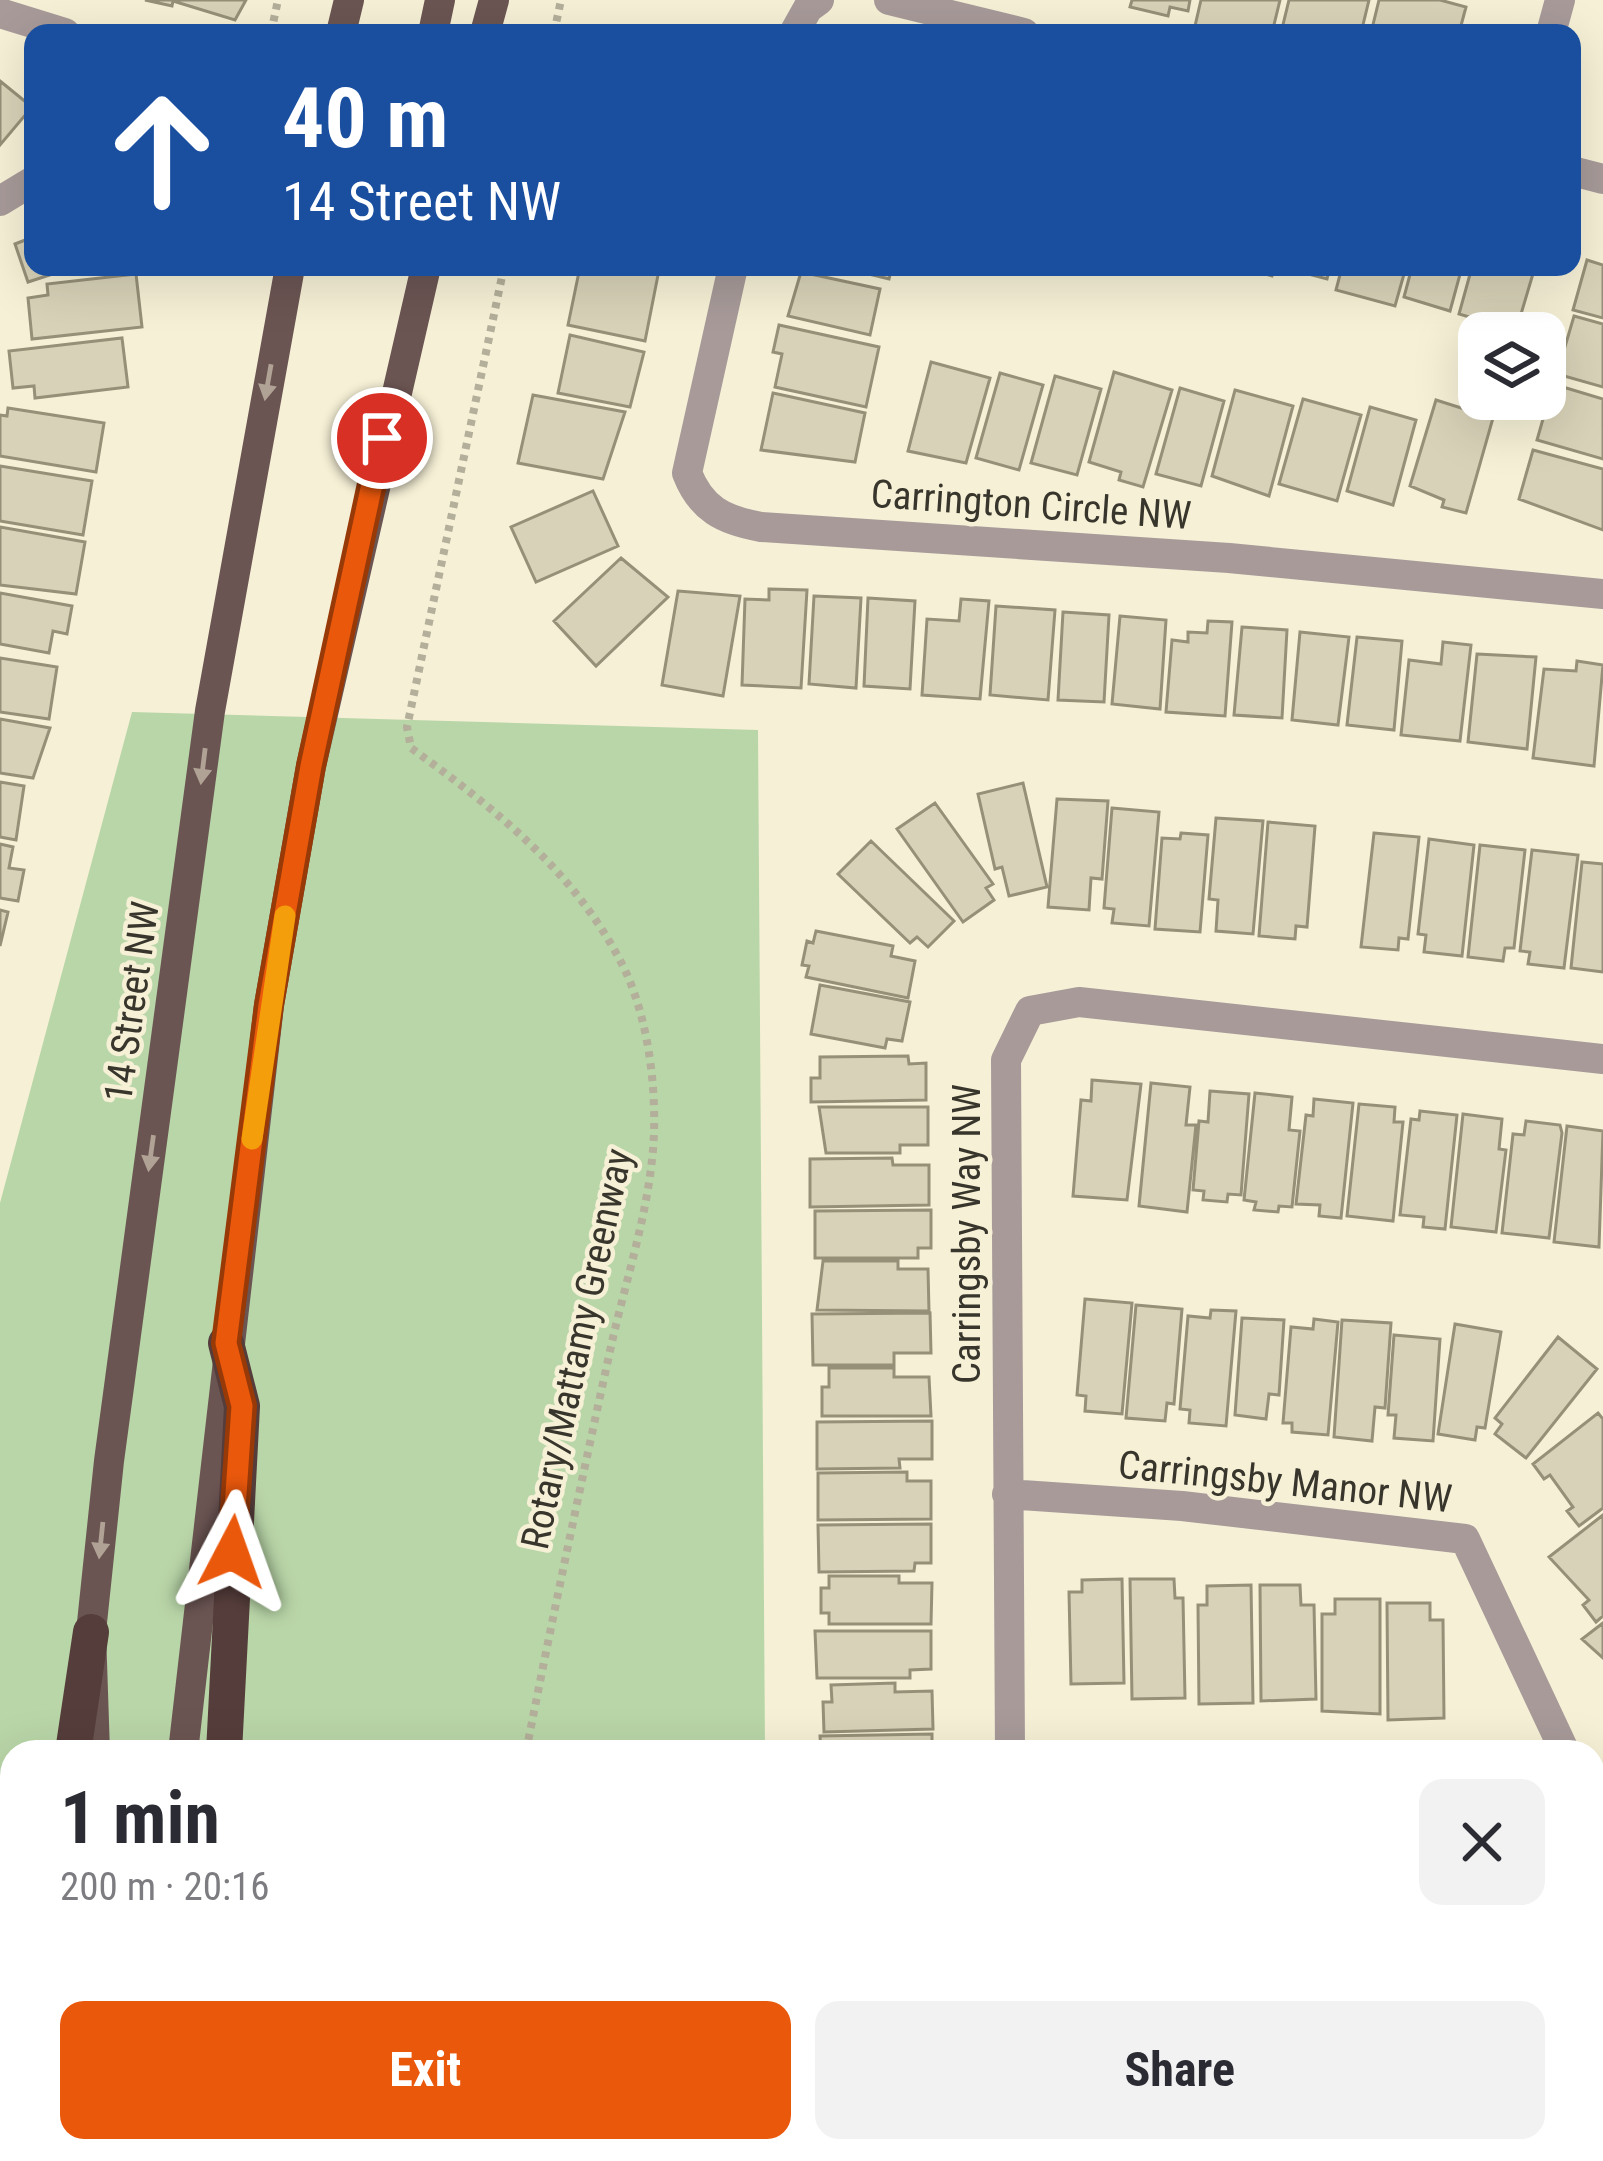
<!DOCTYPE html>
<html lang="en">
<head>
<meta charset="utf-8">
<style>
  :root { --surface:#fff; --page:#f2f2f3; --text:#2b2b33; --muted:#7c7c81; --accent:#ea580c }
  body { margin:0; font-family:"Roboto Condensed",sans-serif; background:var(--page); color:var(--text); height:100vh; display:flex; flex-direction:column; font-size:45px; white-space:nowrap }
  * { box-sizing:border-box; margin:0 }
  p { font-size:39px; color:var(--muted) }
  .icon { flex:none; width:66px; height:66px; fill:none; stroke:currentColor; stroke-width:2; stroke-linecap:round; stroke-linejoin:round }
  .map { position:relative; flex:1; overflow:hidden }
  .sheet { position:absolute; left:0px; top:1740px; width:1605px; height:423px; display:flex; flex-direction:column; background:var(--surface); border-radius:36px 36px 0 0; box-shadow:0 12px 48px #0002 }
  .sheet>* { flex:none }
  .banner { position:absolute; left:24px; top:24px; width:1557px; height:252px; border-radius:24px; box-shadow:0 12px 48px #0002; background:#1a4fa0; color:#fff; overflow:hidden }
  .buttons { position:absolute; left:1458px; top:312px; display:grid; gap:24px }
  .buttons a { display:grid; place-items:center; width:108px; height:108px; border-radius:24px; background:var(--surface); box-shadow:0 12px 48px #0002; font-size:60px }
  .pin { position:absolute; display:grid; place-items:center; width:102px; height:102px; color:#fff; margin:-51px; border:6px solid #fff; border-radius:50%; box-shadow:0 3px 12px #0007 }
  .me { position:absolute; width:132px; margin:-66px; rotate:4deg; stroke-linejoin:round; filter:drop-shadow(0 0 9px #0008) }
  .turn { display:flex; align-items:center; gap:42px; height:252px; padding:0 60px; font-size:54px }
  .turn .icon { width:156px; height:156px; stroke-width:2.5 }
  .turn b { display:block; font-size:84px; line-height:102px }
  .round { display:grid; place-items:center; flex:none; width:126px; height:126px; border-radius:24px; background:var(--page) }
  .overview { display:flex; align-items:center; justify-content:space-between; height:204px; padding:0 60px }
  h1 { font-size:72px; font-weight:700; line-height:90px }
  .primary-button { display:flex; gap:24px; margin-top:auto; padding:24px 60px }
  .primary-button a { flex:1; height:138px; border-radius:24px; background:var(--accent); color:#fff; font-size:48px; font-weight:700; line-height:138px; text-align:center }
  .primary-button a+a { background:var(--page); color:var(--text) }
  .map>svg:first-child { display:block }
  .green { fill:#b9d6a8 }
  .building { fill:#d8d2b8; stroke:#969078; stroke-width:3 }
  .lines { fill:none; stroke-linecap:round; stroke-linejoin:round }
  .path { stroke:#b3af9a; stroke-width:8; stroke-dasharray:6 6; stroke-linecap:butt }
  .minor { stroke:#a79a99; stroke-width:30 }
  .major { stroke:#6b5553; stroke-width:30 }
  .highway { stroke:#553d3b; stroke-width:36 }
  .oneway { fill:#b0a294 }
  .route-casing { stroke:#983908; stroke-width:30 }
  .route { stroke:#ea580c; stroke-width:21 }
  .slow { stroke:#f59e0b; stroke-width:21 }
  .labels { text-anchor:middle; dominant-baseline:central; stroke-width:9; stroke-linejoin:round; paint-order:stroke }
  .street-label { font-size:39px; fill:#38362c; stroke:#f6f0d6 }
</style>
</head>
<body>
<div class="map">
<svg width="1603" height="2161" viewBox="0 0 1603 2161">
  <rect width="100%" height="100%" fill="#f6f0d6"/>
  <path class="green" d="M 132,712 L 758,730 L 765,1752 L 12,1752 L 12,2151 L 768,2151 L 768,2161 L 0,2161 L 0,1203 Z
    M 1593,1865 L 1603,1880 L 1603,2161 L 1259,2161 L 1259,2151 L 1593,2151 Z"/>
  <path class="building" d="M 145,0 L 246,0 L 235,20 L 173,1 L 172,6 Z
    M 1132,0 L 1190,0 L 1188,11 L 1170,7 L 1168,16 L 1130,7 Z
    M 1201,0 L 1280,0 L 1272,33 L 1222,33 L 1195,26 Z
    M 1289,0 L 1369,0 L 1361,33 L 1281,33 Z
    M 1379,0 L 1440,0 L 1466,7 L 1459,33 L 1371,33 Z
    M 0,81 L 32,107 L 0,145 Z
    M 33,237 L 33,267 L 74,267 L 28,282 L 15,244 Z
    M 1587,260 L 1603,265 L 1603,318 L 1573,310 Z
    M 580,267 L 659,270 L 645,341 L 568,325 Z
    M 840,267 L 892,267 L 889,279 Z
    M 1242,267 L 1275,267 L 1272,276 Z
    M 1282,267 L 1330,267 L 1327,279 Z
    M 1342,267 L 1406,267 L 1395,306 L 1336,290 Z
    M 1412,267 L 1462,267 L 1450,311 L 1404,297 Z
    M 1472,267 L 1535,267 L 1516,331 L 1459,314 Z
    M 801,272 L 880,289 L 870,335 L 788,316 Z
    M 136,274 L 142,327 L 32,339 L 28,298 L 48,295 L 47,284 Z
    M 1574,316 L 1603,324 L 1603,387 L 1557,374 Z
    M 779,325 L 879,347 L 866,407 L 775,387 L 782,354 L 773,352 Z
    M 570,335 L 644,352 L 630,407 L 558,393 Z
    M 122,338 L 128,387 L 35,398 L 34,386 L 13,388 L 9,351 Z
    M 931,362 L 990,378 L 966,463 L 908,451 Z
    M 1114,372 L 1172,390 L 1143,487 L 1119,480 L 1121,472 L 1089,462 Z
    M 1000,373 L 1043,385 L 1019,470 L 976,458 Z
    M 1055,376 L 1101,389 L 1077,475 L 1031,463 Z
    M 1553,384 L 1603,399 L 1603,459 L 1537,440 Z
    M 1180,388 L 1224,401 L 1201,486 L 1156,474 Z
    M 1235,390 L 1293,406 L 1269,496 L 1212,476 Z
    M 773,393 L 865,413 L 855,462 L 761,450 Z
    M 533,395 L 625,412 L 603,479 L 518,463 Z
    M 1303,399 L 1361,415 L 1337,501 L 1279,484 Z
    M 1436,400 L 1493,418 L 1466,513 L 1442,507 L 1444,500 L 1410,486 Z
    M 1370,407 L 1416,420 L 1393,505 L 1347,491 Z
    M 8,408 L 104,423 L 96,472 L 0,456 L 0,415 L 7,416 Z
    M 1533,450 L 1603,469 L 1603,530 L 1519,499 Z
    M 0,466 L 92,481 L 83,535 L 0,521 Z
    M 593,491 L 618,546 L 536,582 L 511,527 Z
    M 0,527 L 85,542 L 76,594 L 0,585 Z
    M 621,558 L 668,597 L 596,666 L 554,621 Z
    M 769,589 L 807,590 L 801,688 L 742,685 L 745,599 L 769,600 Z
    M 678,591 L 740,596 L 723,696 L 662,685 Z
    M 0,593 L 72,606 L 67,634 L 53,631 L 49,653 L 0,644 Z
    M 814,596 L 861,598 L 856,688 L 809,684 Z
    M 868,598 L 915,601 L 910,689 L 864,686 Z
    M 961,599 L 989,601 L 980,699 L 922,695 L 927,619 L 959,621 Z
    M 996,606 L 1055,610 L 1048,700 L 990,695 Z
    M 1063,612 L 1109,615 L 1104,702 L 1058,700 Z
    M 1120,616 L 1166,620 L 1160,709 L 1112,704 Z
    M 1208,621 L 1232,622 L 1225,716 L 1166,712 L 1172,640 L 1188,642 L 1188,632 L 1207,633 Z
    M 1242,627 L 1287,630 L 1282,718 L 1234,715 Z
    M 1300,632 L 1349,637 L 1338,725 L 1292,720 Z
    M 1357,637 L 1402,641 L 1394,730 L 1347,725 Z
    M 1443,642 L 1471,645 L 1460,741 L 1401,735 L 1409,660 L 1441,664 Z
    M 1477,654 L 1536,657 L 1527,749 L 1468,742 Z
    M 0,658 L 57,667 L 49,719 L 0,712 Z
    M 1577,661 L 1603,665 L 1594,766 L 1533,758 L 1544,669 L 1576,671 Z
    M 0,719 L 50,728 L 33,778 L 0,773 Z
    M 0,782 L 24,786 L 16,840 L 0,837 Z
    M 1023,783 L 1047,887 L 1009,896 L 1002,867 L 995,869 L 978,794 Z
    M 1057,799 L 1108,801 L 1102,879 L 1091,878 L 1089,910 L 1048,907 Z
    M 935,803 L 993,884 L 986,888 L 994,900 L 963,922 L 897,829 Z
    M 1112,808 L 1159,812 L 1149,926 L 1112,923 L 1114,909 L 1104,908 Z
    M 1216,818 L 1263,821 L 1253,934 L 1216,931 L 1218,900 L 1209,899 Z
    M 1268,822 L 1315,826 L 1307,927 L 1296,926 L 1295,939 L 1259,936 Z
    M 1181,833 L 1208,835 L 1200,932 L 1155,929 L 1162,838 L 1180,839 Z
    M 1374,833 L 1419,837 L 1408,939 L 1399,938 L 1398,950 L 1361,947 Z
    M 1429,839 L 1474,845 L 1462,956 L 1424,952 L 1426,935 L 1418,934 Z
    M 871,841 L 954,921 L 928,947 L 917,937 L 910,943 L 838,874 Z
    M 0,844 L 13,847 L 9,868 L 24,870 L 18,901 L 0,898 Z
    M 1480,845 L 1525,850 L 1514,948 L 1505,948 L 1503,961 L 1468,957 Z
    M 1532,850 L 1578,855 L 1564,968 L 1528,964 L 1530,952 L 1520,951 Z
    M 1582,862 L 1603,864 L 1603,972 L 1571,968 Z
    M 0,910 L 8,912 L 0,946 Z
    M 816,931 L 893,946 L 891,956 L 915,961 L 908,998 L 806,977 L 809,966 L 802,965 L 807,941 L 813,943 Z
    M 820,985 L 910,1002 L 902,1041 L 887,1039 L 885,1048 L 811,1034 Z
    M 908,1056 L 909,1064 L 926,1063 L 926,1100 L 811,1102 L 811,1078 L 820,1078 L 820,1057 Z
    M 1092,1080 L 1141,1084 L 1127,1200 L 1073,1196 L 1081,1100 L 1091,1101 Z
    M 1151,1083 L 1190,1087 L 1186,1125 L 1196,1125 L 1187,1212 L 1139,1206 Z
    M 1210,1091 L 1249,1094 L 1241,1195 L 1228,1194 L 1227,1202 L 1203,1200 L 1204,1191 L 1193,1190 L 1199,1121 L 1208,1122 Z
    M 1255,1093 L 1292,1097 L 1289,1130 L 1300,1131 L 1292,1207 L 1279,1206 L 1278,1212 L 1254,1210 L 1256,1202 L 1244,1200 Z
    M 1314,1099 L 1353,1103 L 1341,1218 L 1319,1216 L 1320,1205 L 1296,1204 L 1306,1115 L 1313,1116 Z
    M 1359,1104 L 1395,1107 L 1394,1122 L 1403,1122 L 1393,1221 L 1347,1216 Z
    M 819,1107 L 928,1107 L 928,1145 L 900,1145 L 900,1153 L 826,1153 Z
    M 1420,1111 L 1457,1115 L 1445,1229 L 1423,1227 L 1424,1217 L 1400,1215 L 1411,1119 L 1419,1120 Z
    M 1463,1114 L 1502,1119 L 1499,1149 L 1506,1150 L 1496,1232 L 1451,1227 Z
    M 1526,1121 L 1560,1125 L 1562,1133 L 1549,1238 L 1502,1233 L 1513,1134 L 1524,1135 Z
    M 1567,1126 L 1603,1131 L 1599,1247 L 1554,1242 Z
    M 892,1158 L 893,1165 L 929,1165 L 929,1205 L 810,1207 L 810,1159 Z
    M 931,1210 L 931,1248 L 918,1248 L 918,1258 L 815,1258 L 815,1211 Z
    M 823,1261 L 898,1261 L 898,1269 L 928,1269 L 929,1311 L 817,1310 Z
    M 1085,1299 L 1132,1303 L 1122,1414 L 1085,1411 L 1086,1396 L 1077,1395 Z
    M 1136,1305 L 1182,1309 L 1174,1404 L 1167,1403 L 1165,1421 L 1126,1418 Z
    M 1211,1310 L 1236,1311 L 1226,1426 L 1189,1423 L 1190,1410 L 1180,1409 L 1188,1316 L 1210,1318 Z
    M 930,1313 L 931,1353 L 894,1353 L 894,1365 L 813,1365 L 812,1314 Z
    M 1242,1318 L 1284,1320 L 1279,1395 L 1269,1394 L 1266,1419 L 1235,1415 Z
    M 1314,1319 L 1338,1322 L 1328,1435 L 1292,1432 L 1292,1423 L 1283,1423 L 1291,1327 L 1313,1329 Z
    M 1342,1320 L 1391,1323 L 1385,1408 L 1375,1407 L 1372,1441 L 1334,1437 Z
    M 1455,1324 L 1501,1332 L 1485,1428 L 1477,1427 L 1475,1440 L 1438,1434 Z
    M 1394,1335 L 1440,1339 L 1433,1441 L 1394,1438 L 1396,1415 L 1388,1415 Z
    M 1558,1337 L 1597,1369 L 1526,1458 L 1495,1434 L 1502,1424 L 1495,1418 Z
    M 829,1368 L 894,1368 L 894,1377 L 929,1377 L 931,1416 L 822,1416 L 822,1387 L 829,1387 Z
    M 1598,1413 L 1603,1419 L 1603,1508 L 1579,1526 L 1567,1511 L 1573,1507 L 1550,1475 L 1544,1479 L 1533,1464 Z
    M 932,1421 L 932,1459 L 899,1459 L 900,1468 L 817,1469 L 817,1422 Z
    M 907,1472 L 907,1481 L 931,1481 L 931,1519 L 818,1520 L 818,1473 Z
    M 1603,1515 L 1603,1616 L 1596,1622 L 1583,1605 L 1589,1600 L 1549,1557 Z
    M 931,1524 L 931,1563 L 915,1563 L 914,1571 L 819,1572 L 818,1525 Z
    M 829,1576 L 899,1576 L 899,1583 L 932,1583 L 931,1624 L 829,1624 L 829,1613 L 821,1613 L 821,1588 L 829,1588 Z
    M 1122,1579 L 1124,1683 L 1071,1684 L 1069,1592 L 1082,1592 L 1082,1580 Z
    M 1130,1579 L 1174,1579 L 1175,1598 L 1183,1598 L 1185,1698 L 1132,1699 Z
    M 1251,1585 L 1253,1703 L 1199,1704 L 1198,1605 L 1207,1605 L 1207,1586 Z
    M 1260,1585 L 1300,1585 L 1301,1605 L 1314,1605 L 1316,1699 L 1261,1701 Z
    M 1335,1599 L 1380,1599 L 1380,1714 L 1322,1711 L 1322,1614 L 1335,1614 Z
    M 1387,1603 L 1430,1603 L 1430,1620 L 1443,1620 L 1444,1718 L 1388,1720 Z
    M 1603,1623 L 1603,1658 L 1582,1639 Z
    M 815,1631 L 931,1631 L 931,1669 L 910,1670 L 910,1678 L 817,1678 Z
    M 895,1683 L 895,1692 L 932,1691 L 933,1729 L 824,1732 L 823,1702 L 832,1702 L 831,1685 Z
    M 932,1734 L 932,1752 L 821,1752 L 820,1736 Z
    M 1092,2151 L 1206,2151 L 1206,2161 L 1092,2161 Z
    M 937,2153 L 937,2161 L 822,2161 L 821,2154 Z"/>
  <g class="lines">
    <path class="path" d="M 271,33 L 278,0
      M 554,33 L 561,0
      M 504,267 L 407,727 L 411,748 C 495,809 576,872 624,968 C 644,1010 653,1063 654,1109 C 657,1187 629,1267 612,1342 C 582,1478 553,1615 526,1752
      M 500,2151 L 503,2161
      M 1398,2161 L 1412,2151"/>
    <path class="minor" d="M 889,0 L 1024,33
      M 0,13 L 65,33
      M 794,33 L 808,8 L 819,0
      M 1551,33 L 1560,0
      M 1572,171 L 1603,179
      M 0,201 L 33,181
      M 733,267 L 687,473 C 701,509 723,520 761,527 L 1229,558 L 1603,594
      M 1007,1494 L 1182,1506 L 1465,1539 L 1565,1752
      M 1010,1752 L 1006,1060 L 1030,1011 L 1079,1002 L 1603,1059
      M 1593,1795 L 1603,1810
      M 0,1970 L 12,1968
      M 1014,2151 L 1014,2161"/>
    <path class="major" d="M 341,33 L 349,0
      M 433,33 L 440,0
      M 485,33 L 494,0
      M 95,1752 L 91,1632 L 109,1461 L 210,711 L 290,267
      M 183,1752 L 269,1005 L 311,766 L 426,267
      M 126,2151 L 128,2161
      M 198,2151 L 199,2161"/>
    <path class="highway" d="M 73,1752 L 91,1632
      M 224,1752 L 242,1406 L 226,1343
      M 44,2151 L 44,2161
      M 274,2151 L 276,2161"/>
  </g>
  <defs><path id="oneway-solid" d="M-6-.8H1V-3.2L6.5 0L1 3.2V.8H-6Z" transform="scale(3)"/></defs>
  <g class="oneway">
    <use href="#oneway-solid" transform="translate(268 382) rotate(100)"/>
    <use href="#oneway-solid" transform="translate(203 766) rotate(97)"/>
    <use href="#oneway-solid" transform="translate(151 1153) rotate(98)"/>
    <use href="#oneway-solid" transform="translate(101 1540) rotate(96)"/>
  </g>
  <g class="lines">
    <g class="route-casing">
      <path id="route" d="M 232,1552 L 242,1406 L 226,1343 L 269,1005 L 311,766 L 382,438"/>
    </g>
    <use href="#route" class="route"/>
    <path class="slow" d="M 252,1139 L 285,916"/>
  </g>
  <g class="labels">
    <g class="street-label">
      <text transform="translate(1031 505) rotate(4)">Carrington Circle NW</text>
      <text transform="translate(132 1002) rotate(-82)">14 Street NW</text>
      <text transform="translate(967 1234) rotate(-90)">Carringsby Way NW</text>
      <text transform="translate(577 1349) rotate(-78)">Rotary/Mattamy Greenway</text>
      <text transform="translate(1285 1482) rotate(6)">Carringsby Manor NW</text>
    </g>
  </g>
</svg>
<div class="buttons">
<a><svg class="icon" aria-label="layers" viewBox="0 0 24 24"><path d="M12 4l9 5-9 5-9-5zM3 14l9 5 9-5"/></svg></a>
</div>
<div class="pin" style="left:382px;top:438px;background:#d93025"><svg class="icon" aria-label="arrive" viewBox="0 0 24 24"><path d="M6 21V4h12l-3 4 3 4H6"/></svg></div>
<svg class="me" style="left:232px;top:1552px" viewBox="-20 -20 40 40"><path d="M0-17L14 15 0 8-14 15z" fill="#ea580c" stroke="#fff" stroke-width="4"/></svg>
<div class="banner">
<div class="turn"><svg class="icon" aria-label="ahead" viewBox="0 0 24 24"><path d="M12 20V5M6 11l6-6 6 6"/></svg><div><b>40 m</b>14 Street NW</div></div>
</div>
<section class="sheet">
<div class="overview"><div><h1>1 min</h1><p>200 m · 20:16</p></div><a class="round"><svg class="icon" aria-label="close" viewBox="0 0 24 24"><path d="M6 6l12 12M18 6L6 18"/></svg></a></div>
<div class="primary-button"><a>Exit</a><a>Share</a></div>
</section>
</div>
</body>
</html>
